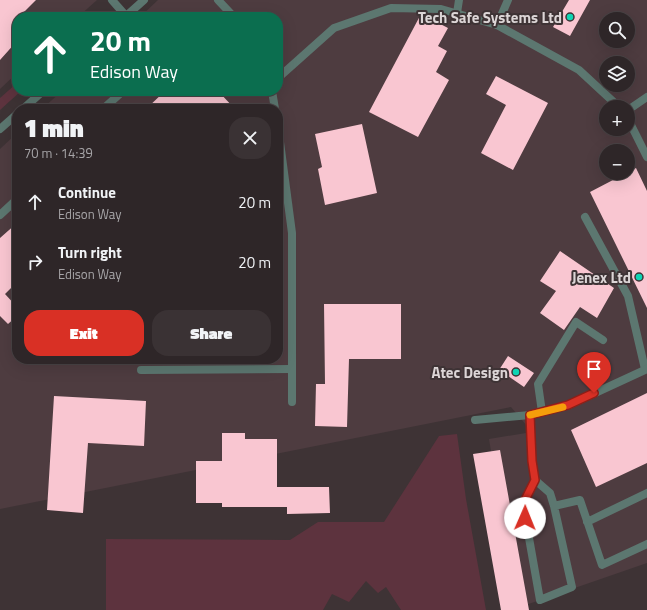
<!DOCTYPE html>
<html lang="en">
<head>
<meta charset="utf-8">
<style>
  :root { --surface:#2e2628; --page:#3a3234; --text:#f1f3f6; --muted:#a7a5a8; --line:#494345; --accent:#d93025 }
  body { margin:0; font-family:"Titillium Web",sans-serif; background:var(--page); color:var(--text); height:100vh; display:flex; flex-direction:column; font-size:15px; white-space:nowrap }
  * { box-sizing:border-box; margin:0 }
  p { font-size:13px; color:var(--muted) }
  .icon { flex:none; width:22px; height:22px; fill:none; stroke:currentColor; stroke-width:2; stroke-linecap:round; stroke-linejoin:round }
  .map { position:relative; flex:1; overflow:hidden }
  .drawer { position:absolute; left:12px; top:104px; width:271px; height:260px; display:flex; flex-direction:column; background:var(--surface); border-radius:16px; box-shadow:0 4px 16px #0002,0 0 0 1px var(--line) }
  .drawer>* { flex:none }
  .banner { position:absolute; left:12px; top:12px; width:271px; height:84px; border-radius:16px; box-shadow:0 4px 16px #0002,0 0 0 1px var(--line); background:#0b6e4f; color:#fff; overflow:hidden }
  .buttons { position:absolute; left:599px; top:12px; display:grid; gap:8px }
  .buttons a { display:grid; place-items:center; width:36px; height:36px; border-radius:50%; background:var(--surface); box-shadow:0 4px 16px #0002,0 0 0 1px var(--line); font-size:20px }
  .pin { position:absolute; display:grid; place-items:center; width:34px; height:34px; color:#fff; margin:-41px -17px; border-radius:50% 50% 50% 0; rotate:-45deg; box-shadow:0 0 4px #0007 }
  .pin .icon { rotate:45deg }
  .me { position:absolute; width:44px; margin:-22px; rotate:1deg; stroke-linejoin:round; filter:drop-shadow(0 0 3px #0008) }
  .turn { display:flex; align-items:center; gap:14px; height:84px; padding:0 12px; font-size:18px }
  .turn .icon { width:52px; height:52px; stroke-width:2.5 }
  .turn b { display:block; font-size:28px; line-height:34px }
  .round { display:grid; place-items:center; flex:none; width:42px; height:42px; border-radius:16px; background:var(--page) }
  .overview { display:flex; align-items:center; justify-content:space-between; height:68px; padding:0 12px }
  h1 { font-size:24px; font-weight:800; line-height:30px }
  .primary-button { display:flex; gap:8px; margin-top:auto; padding:8px 12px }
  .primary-button a { flex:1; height:46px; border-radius:16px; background:var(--accent); color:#fff; font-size:16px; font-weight:800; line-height:46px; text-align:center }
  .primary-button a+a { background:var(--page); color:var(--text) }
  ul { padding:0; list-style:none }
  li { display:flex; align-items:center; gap:12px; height:60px; padding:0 12px }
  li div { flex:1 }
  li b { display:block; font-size:15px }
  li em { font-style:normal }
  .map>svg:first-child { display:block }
  .built { fill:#4e3c40; fill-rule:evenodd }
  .green { fill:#5d333e }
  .building { fill:#f9c6d1 }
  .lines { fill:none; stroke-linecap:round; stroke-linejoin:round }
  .service { stroke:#5c7770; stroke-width:8 }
  .minor { stroke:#5c7770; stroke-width:8 }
  .tertiary { stroke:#5c7770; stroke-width:8 }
  .route-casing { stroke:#8d1f18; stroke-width:10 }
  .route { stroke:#d93025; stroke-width:7 }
  .slow { stroke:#f59e0b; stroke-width:7 }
  .poi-dot { fill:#0fd5b4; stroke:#3e3335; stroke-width:1.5 }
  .labels { text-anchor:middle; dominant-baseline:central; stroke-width:4; stroke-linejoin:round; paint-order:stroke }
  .poi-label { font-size:15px; font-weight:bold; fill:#dcd5d6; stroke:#3e3335; text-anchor:end }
</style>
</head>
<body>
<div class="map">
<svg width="647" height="610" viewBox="0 0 647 610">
  <rect width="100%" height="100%" fill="#3e3335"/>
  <path class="built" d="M 0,0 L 97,0 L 78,17 L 17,17 L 17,73 L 0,89 Z
    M 158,0 L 647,0 L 647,563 L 517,608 L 489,439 L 532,432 L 511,407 L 0,509 L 0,149 L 17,133 L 17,359 L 278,359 L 278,109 L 42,109 L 62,91 L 278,91 L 278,17 L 140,17 ZM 606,19 L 628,19 L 628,41 L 606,41 ZM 606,63 L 628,63 L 628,85 L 606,85 ZM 606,107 L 628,107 L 628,129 L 606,129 ZM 606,151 L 628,151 L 628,173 L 606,173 Z"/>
  <path class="green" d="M 17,83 L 17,91 L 21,91 L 0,110 L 0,98 Z
    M 457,434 L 466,499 L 486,610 L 401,610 L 386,587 L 378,593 L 366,581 L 349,602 L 332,594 L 323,610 L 106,610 L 106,539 L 290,540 L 318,522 L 384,522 L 439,436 Z"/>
  <path class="building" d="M 0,0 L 36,0 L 19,17 L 17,17 L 17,41 L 0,60 Z
    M 569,0 L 590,0 L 570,36 L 553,27 Z
    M 421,14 L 448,28 L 438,46 L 447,51 L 436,72 L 449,80 L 418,137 L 369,112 Z
    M 496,76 L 548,103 L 513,170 L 481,153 L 506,105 L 486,94 Z
    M 165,91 L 218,91 L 235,109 L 146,109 Z
    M 362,124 L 377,193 L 325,205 L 318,169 L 322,167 L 315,134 Z
    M 636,168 L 647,191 L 647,308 L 590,192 Z
    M 17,223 L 17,282 L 5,294 L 17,307 L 17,316 L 8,324 L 0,316 L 0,238 Z
    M 560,251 L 614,288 L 597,318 L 580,307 L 564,330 L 540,313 L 556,291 L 540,281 Z
    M 324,304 L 401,304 L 401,359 L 349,359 L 347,427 L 315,426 L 316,384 L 325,384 Z
    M 508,356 L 534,373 L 524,387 L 499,370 Z
    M 647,393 L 647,463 L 596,487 L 571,430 Z
    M 54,396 L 146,401 L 144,446 L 88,443 L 83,513 L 47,510 Z
    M 222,433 L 245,433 L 245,439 L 277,439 L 277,487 L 329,487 L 330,513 L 287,514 L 287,507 L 222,507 L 222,503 L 196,503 L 196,461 L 222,461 Z
    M 500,450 L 529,610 L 501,610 L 473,454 Z"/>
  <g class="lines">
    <path class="service" d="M 112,0 L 126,16
      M 457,13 L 459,0
      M 497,25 L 508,0
      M 103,109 L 123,91
      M 628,110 L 647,97
      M 0,215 L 14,202
      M 585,217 L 628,296 L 645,369
      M 141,370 L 292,369
      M 542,412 L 538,384 L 576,322 L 603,340
      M 532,461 L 535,480 L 523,504 L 540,600 L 572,587 L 554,506 L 580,500 L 602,565 L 647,544
      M 535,480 L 550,493 L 554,506
      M 587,522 L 647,493"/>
    <path class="minor" d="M 218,0 L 234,17
      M 278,78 L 334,28 L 391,8 L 441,9 L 497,25 L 579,70 L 619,107
      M 272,91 L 275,109
      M 628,119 L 647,157
      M 278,127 L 292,233 L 292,402
      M 530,415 L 532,461
      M 475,420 L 530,415 L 569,405 L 647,369"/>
    <path class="tertiary" d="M 125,17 L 144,0
      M 23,109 L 43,91
      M 0,129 L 17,114"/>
  </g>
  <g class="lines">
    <g class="route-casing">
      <path id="route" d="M 525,518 L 523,504 L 535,480 L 532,461 L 530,415 L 568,405 L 594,393"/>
    </g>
    <use href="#route" class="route"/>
    <path class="slow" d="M 530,415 L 563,407"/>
  </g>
  <g class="poi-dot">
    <circle cx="570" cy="17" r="4"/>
    <circle cx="639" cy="277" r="4"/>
    <circle cx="516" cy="372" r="4"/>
  </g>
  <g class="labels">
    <g class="poi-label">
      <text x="562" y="17">Tech Safe Systems Ltd</text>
      <text x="631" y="277">Jenex Ltd</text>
      <text x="508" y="372">Atec Design</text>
    </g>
  </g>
</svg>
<div class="buttons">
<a><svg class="icon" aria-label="search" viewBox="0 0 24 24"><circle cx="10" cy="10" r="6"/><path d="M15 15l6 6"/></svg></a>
<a><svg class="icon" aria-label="layers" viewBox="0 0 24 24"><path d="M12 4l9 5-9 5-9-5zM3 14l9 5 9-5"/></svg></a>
<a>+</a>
<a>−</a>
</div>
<div class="pin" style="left:594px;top:393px;background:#d93025"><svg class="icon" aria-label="arrive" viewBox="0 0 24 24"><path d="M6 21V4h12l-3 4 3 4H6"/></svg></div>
<svg class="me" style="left:525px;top:518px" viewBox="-20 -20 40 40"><circle r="19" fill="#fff"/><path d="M0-13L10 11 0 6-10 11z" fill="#d93025"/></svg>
<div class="banner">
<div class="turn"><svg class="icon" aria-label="ahead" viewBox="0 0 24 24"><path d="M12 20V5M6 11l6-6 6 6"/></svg><div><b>20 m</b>Edison Way</div></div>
</div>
<section class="drawer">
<div class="overview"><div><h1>1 min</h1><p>70 m · 14:39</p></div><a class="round"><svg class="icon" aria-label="close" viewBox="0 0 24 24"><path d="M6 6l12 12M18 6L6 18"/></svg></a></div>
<ul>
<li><svg class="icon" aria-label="ahead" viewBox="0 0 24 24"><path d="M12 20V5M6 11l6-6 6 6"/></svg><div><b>Continue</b><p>Edison Way</p></div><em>20 m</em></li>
<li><svg class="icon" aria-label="right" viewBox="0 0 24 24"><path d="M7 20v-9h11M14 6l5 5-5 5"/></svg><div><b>Turn right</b><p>Edison Way</p></div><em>20 m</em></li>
</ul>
<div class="primary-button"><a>Exit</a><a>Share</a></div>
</section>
</div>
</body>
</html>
